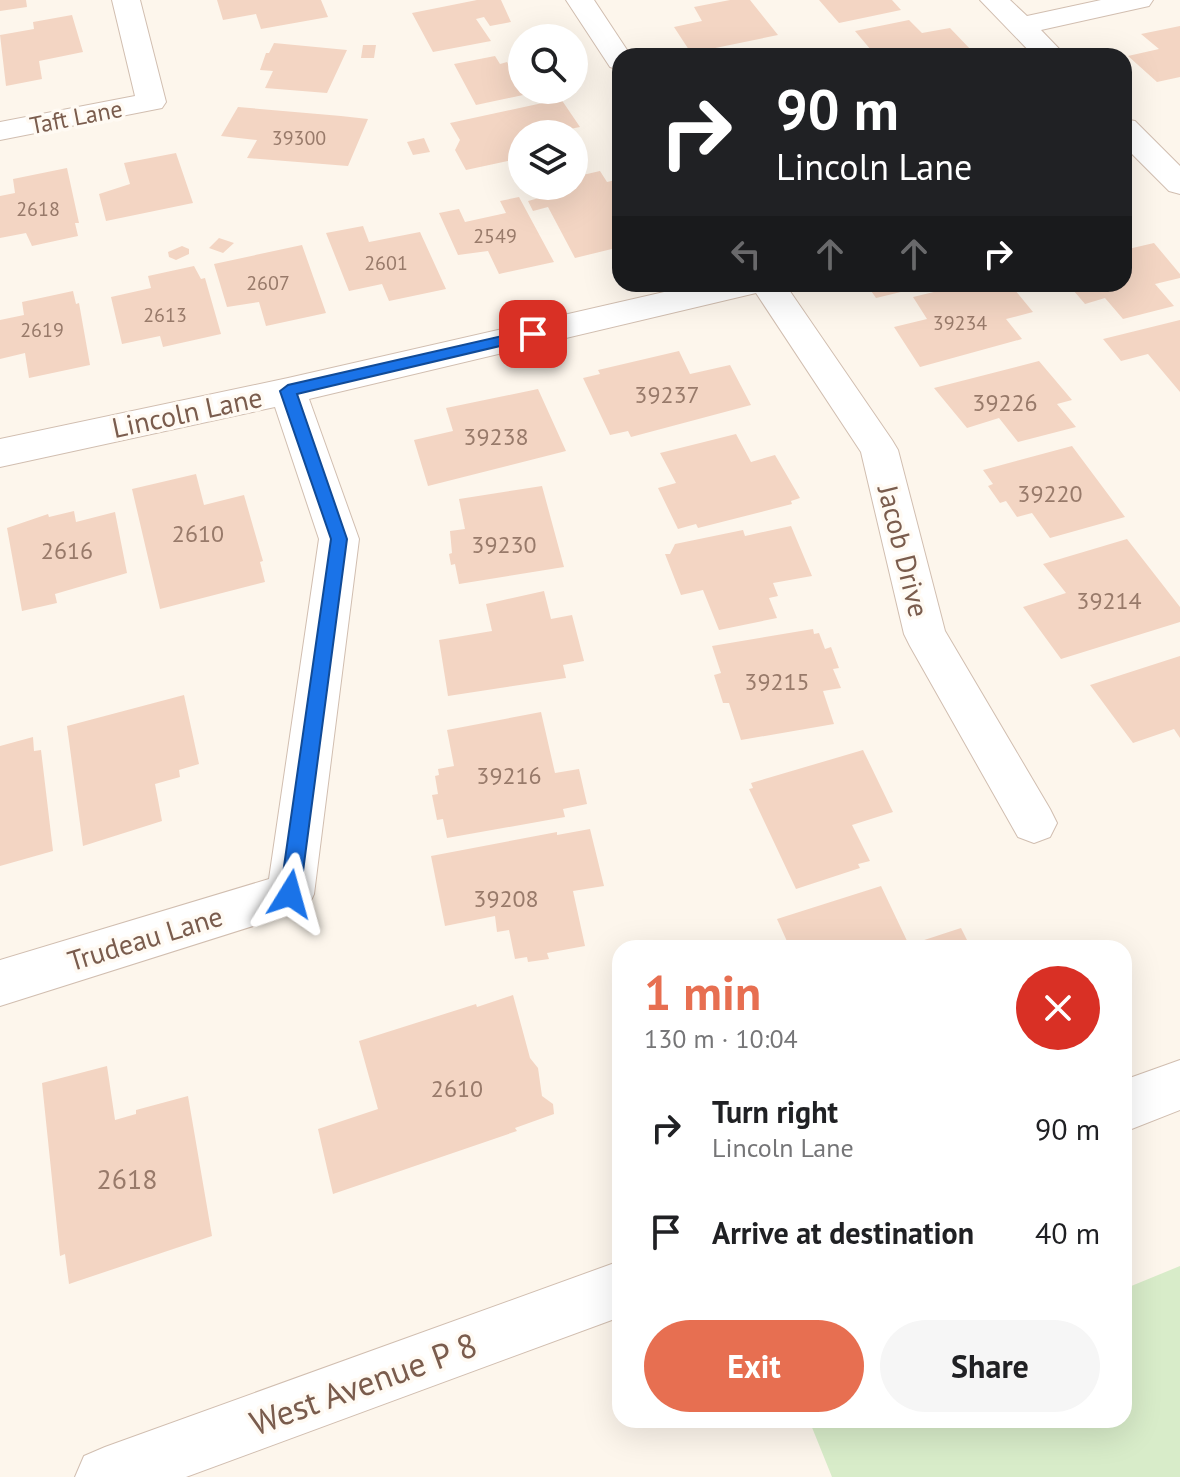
<!DOCTYPE html>
<html lang="en">
<head>
<meta charset="utf-8">
<style>
  :root { --surface:#fff; --page:#f6f6f6; --text:#202124; --muted:#757577; --accent:#e76f51 }
  body { margin:0; font-family:"PT Sans",sans-serif; background:var(--page); color:var(--text); height:100vh; display:flex; flex-direction:column; font-size:30px; white-space:nowrap }
  * { box-sizing:border-box; margin:0 }
  p { font-size:26px; color:var(--muted) }
  .icon { flex:none; width:44px; height:44px; fill:none; stroke:currentColor; stroke-width:2; stroke-linecap:round; stroke-linejoin:round }
  .map { position:relative; flex:1; overflow:hidden }
  .side { position:absolute; left:612px; top:940px; width:520px; height:488px; display:flex; flex-direction:column; background:var(--surface); border-radius:24px; box-shadow:0 8px 32px #0002 }
  .side>* { flex:none }
  .hud { position:absolute; left:612px; top:48px; width:520px; height:244px; border-radius:24px; box-shadow:0 8px 32px #0002; background:#202124; color:#fff; overflow:hidden }
  .tools { position:absolute; left:508px; top:24px; display:grid; gap:16px }
  .tools a { display:grid; place-items:center; width:80px; height:80px; border-radius:50%; background:var(--surface); box-shadow:0 8px 32px #0002; font-size:40px }
  .pin { position:absolute; display:grid; place-items:center; width:68px; height:68px; color:#fff; margin:-34px; border-radius:16px; box-shadow:0 4px 12px #0006 }
  .me { position:absolute; width:88px; margin:-44px; rotate:8deg; stroke-linejoin:round; filter:drop-shadow(0 0 6px #0008) }
  .turn { display:flex; align-items:center; gap:28px; height:168px; padding:0 32px; font-size:36px }
  .turn .icon { width:104px; height:104px; stroke-width:2.5 }
  .turn b { display:block; font-size:56px; line-height:68px }
  .lanes { display:flex; align-items:center; height:76px; padding:0 32px; background:#0003; justify-content:center; gap:40px; direction:ltr }
  .lanes .off { opacity:.35 }
  .round { display:grid; place-items:center; flex:none; width:84px; height:84px; border-radius:42px; background:var(--page) }
  .summary { display:flex; align-items:center; justify-content:space-between; height:136px; padding:0 32px }
  h1 { font-size:48px; font-weight:700; line-height:60px; color:var(--accent) }
  .primary-button { display:flex; gap:16px; margin-top:auto; padding:16px 32px }
  .primary-button a { flex:1; height:92px; border-radius:48px; background:var(--accent); color:#fff; font-size:32px; font-weight:700; line-height:92px; text-align:center }
  .primary-button a+a { background:var(--page); color:var(--text) }
  ul { padding:0; list-style:none }
  li { display:flex; align-items:center; gap:24px; height:104px; padding:0 32px }
  li div { flex:1 }
  li b { display:block; font-size:30px }
  li em { font-style:normal }
  .map>svg:first-child { display:block }
  .green { fill:#d8ecc9 }
  .building { fill:#f3d5c3 }
  .lines { fill:none; stroke-linecap:round; stroke-linejoin:round }
  .minor-casing { stroke:#d1beb0; stroke-width:2 }
  .minor { fill:#fff; fill-rule:evenodd }
  .route { fill:#1a73e8; stroke:#114b97; stroke-width:2 }
  .labels { text-anchor:middle; dominant-baseline:central; stroke-width:7; stroke-linejoin:round; paint-order:stroke }
  .far-number-label { font-size:20px; fill:#987a6a }
  .far-street-label { font-size:24px; fill:#7a5c4d; stroke:#fffaf3 }
  .number-label { font-size:24px; fill:#987a6a }
  .street-label { font-size:28px; fill:#7a5c4d; stroke:#fffaf3 }
  .near-number-label { font-size:28px; fill:#987a6a }
  .near-street-label { font-size:34px; fill:#7a5c4d; stroke:#fffaf3 }
</style>
</head>
<body>
<div class="map">
<svg width="1180" height="1477" viewBox="0 0 1180 1477">
  <rect width="100%" height="100%" fill="#fdf6ec"/>
  <path class="green" d="M 1180,1266 L 1180,1477 L 832,1477 L 809,1420 L 1124,1420 L 1124,1289 Z"/>
  <path class="building" d="M 0,0 L 26,0 L 27,7 L 0,11 Z
    M 217,0 L 321,0 L 328,17 L 261,29 L 256,14 L 223,20 Z
    M 477,0 L 501,0 L 511,22 L 490,26 L 484,17 L 476,19 L 491,41 L 433,52 L 412,13 Z
    M 730,0 L 750,0 L 778,35 L 691,53 L 674,27 L 702,21 L 694,7 Z
    M 819,0 L 892,0 L 901,10 L 839,23 Z
    M 72,15 L 83,52 L 39,61 L 42,79 L 6,86 L 0,35 L 34,29 L 33,22 Z
    M 909,20 L 922,33 L 950,28 L 972,51 L 949,56 L 876,56 L 855,31 Z
    M 1180,26 L 1180,77 L 1157,82 L 1128,56 L 1159,49 L 1141,34 Z
    M 274,43 L 347,50 L 327,93 L 265,88 L 273,71 L 260,70 L 266,53 L 269,53 Z
    M 363,45 L 376,45 L 374,58 L 361,58 Z
    M 495,56 L 500,64 L 507,62 L 510,68 L 522,65 L 522,90 L 542,91 L 476,105 L 454,64 Z
    M 561,99 L 580,127 L 545,134 L 522,134 L 522,158 L 466,170 L 455,150 L 460,140 L 450,123 Z
    M 238,107 L 341,116 L 368,119 L 348,166 L 247,158 L 257,140 L 221,136 Z
    M 424,138 L 430,152 L 413,155 L 407,142 Z
    M 176,153 L 193,203 L 106,221 L 99,194 L 130,184 L 124,163 Z
    M 67,168 L 79,223 L 75,223 L 78,236 L 32,246 L 26,233 L 0,238 L 0,196 L 15,193 L 13,179 Z
    M 600,171 L 607,182 L 620,179 L 620,224 L 617,225 L 620,231 L 620,247 L 575,258 L 548,207 L 533,211 L 528,201 L 568,190 L 566,186 L 574,186 L 574,177 Z
    M 519,197 L 554,262 L 499,274 L 488,251 L 458,255 L 439,213 L 459,209 L 465,222 L 506,213 L 500,201 Z
    M 363,226 L 369,242 L 420,232 L 446,289 L 389,301 L 382,284 L 349,291 L 326,233 Z
    M 219,238 L 234,243 L 223,253 L 209,248 Z
    M 1154,243 L 1180,274 L 1180,278 L 1155,284 L 1174,306 L 1123,319 L 1105,298 L 1085,304 L 1068,284 L 1124,284 L 1124,250 Z
    M 302,245 L 326,313 L 266,326 L 259,302 L 227,307 L 214,264 Z
    M 182,246 L 189,249 L 189,254 L 176,260 L 169,257 L 168,252 Z
    M 194,266 L 201,279 L 205,278 L 221,334 L 163,347 L 160,336 L 122,344 L 111,297 L 151,288 L 148,276 Z
    M 860,284 L 929,284 L 930,285 L 876,298 L 869,288 L 864,289 Z
    M 967,284 L 1010,284 L 1033,312 L 1006,319 L 1022,339 L 920,367 L 894,327 L 927,319 L 913,297 Z
    M 73,291 L 76,304 L 79,303 L 90,365 L 29,378 L 25,353 L 0,359 L 0,320 L 24,315 L 22,302 Z
    M 1180,320 L 1180,392 L 1148,354 L 1121,361 L 1103,339 Z
    M 679,351 L 690,374 L 730,365 L 751,405 L 631,437 L 628,431 L 610,435 L 583,378 L 600,374 L 598,370 Z
    M 1039,361 L 1072,400 L 1057,404 L 1076,427 L 1018,442 L 999,418 L 967,428 L 934,388 Z
    M 538,389 L 566,451 L 428,486 L 414,440 L 453,431 L 446,408 Z
    M 736,434 L 751,462 L 775,455 L 800,498 L 791,501 L 792,504 L 698,528 L 696,524 L 678,529 L 658,488 L 676,483 L 660,453 Z
    M 1072,446 L 1125,517 L 1050,538 L 1032,513 L 1017,517 L 1006,501 L 1000,503 L 988,486 L 993,484 L 983,470 Z
    M 196,474 L 204,505 L 244,495 L 263,561 L 260,562 L 265,582 L 160,609 L 132,489 Z
    M 542,486 L 564,567 L 459,584 L 455,564 L 451,565 L 449,554 L 452,553 L 450,531 L 465,529 L 459,499 Z
    M 74,511 L 76,522 L 115,512 L 127,573 L 55,594 L 57,603 L 22,611 L 7,528 L 48,514 L 49,517 Z
    M 791,526 L 812,576 L 773,583 L 778,596 L 769,598 L 777,618 L 719,630 L 703,590 L 681,595 L 665,554 L 670,554 L 675,544 L 743,530 L 745,536 Z
    M 1127,539 L 1180,607 L 1180,622 L 1061,659 L 1023,607 L 1066,593 L 1043,564 Z
    M 544,591 L 551,619 L 572,615 L 584,661 L 563,665 L 566,678 L 448,696 L 439,640 L 492,631 L 486,604 Z
    M 813,629 L 814,634 L 819,633 L 825,649 L 831,647 L 839,668 L 833,669 L 841,688 L 823,691 L 834,724 L 741,740 L 729,703 L 723,703 L 714,675 L 721,673 L 712,646 Z
    M 1180,656 L 1180,738 L 1174,729 L 1133,743 L 1090,685 Z
    M 184,695 L 199,764 L 179,770 L 180,777 L 155,784 L 162,821 L 83,846 L 67,726 Z
    M 541,712 L 555,773 L 579,769 L 587,804 L 563,809 L 565,817 L 447,838 L 443,819 L 437,820 L 432,795 L 438,794 L 435,776 L 439,775 L 438,769 L 454,766 L 447,730 Z
    M 33,737 L 34,751 L 41,750 L 53,851 L 0,866 L 0,746 Z
    M 863,750 L 893,812 L 852,825 L 870,861 L 858,864 L 860,868 L 796,889 L 749,789 L 753,788 L 751,783 Z
    M 590,829 L 604,886 L 573,891 L 585,946 L 547,953 L 549,959 L 528,962 L 527,957 L 515,959 L 509,930 L 497,932 L 495,916 L 445,926 L 431,856 L 557,832 L 557,835 Z
    M 881,886 L 909,945 L 961,928 L 971,948 L 790,948 L 777,919 Z
    M 513,995 L 530,1058 L 538,1068 L 542,1096 L 553,1104 L 554,1114 L 515,1128 L 517,1131 L 333,1194 L 318,1129 L 378,1109 L 359,1041 L 476,1004 L 477,1007 Z
    M 107,1066 L 115,1120 L 136,1114 L 136,1110 L 188,1096 L 212,1236 L 69,1284 L 65,1254 L 60,1256 L 42,1083 Z"/>
  <g class="lines">
    <g class="minor-casing">
      <path id="minor" d="M 112,0 L 140,0 L 166,102 L 162,108 L 0,140 L 0,122 L 135,96 Z
        M 566,0 L 594,0 L 631,56 L 620,56 L 620,70 L 610,67 Z
        M 980,0 L 1010,0 L 1027,16 L 1101,0 L 1153,0 L 1149,6 L 1041,30 L 1066,56 L 1034,56 Z
        M 1124,119 L 1135,121 L 1180,166 L 1180,194 L 1169,191 L 1124,146 Z
        M 699,284 L 785,284 L 892,440 L 898,450 L 945,631 L 1050,809 L 1057,823 L 1050,837 L 1034,843 L 1018,837 L 910,646 L 904,634 L 861,452 L 756,293 L 309,399 L 359,539 L 314,894 L 307,909 L 0,1006 L 0,960 L 269,879 L 319,539 L 275,407 L 0,467 L 0,439 L 288,378 Z
        M 1180,1060 L 1180,1110 L 1124,1132 L 1124,1080 Z
        M 620,1261 L 620,1317 L 186,1477 L 75,1477 L 84,1456 L 105,1447 Z"/>
    </g>
    <use href="#minor" class="minor"/>
  </g>
  <path class="route" d="M 533,329 L 538,330 L 538,337 L 297,394 L 347,539 L 300,894 L 297,900 L 290,902 L 283,900 L 280,894 L 331,539 L 280,391 L 288,385 Z"/>
  <g class="labels">
    <g class="far-number-label">
      <text x="299" y="138">39300</text>
      <text x="38" y="209">2618</text>
      <text x="495" y="236">2549</text>
      <text x="386" y="263">2601</text>
      <text x="268" y="283">2607</text>
      <text x="165" y="315">2613</text>
      <text x="960" y="323">39234</text>
      <text x="42" y="330">2619</text>
    </g>
    <g class="far-street-label">
      <text transform="translate(76 117) rotate(-11)">Taft Lane</text>
    </g>
    <g class="number-label">
      <text x="667" y="394">39237</text>
      <text x="1005" y="402">39226</text>
      <text x="496" y="436">39238</text>
      <text x="1050" y="493">39220</text>
      <text x="198" y="533">2610</text>
      <text x="504" y="544">39230</text>
      <text x="67" y="550">2616</text>
      <text x="1109" y="600">39214</text>
      <text x="777" y="681">39215</text>
      <text x="509" y="775">39216</text>
      <text x="506" y="898">39208</text>
      <text x="457" y="1088">2610</text>
    </g>
    <g class="street-label">
      <text transform="translate(187 412) rotate(-12)">Lincoln Lane</text>
      <text transform="translate(904 551) rotate(76)">Jacob Drive</text>
      <text transform="translate(145 938) rotate(-17)">Trudeau Lane</text>
    </g>
    <g class="near-number-label">
      <text x="127" y="1178">2618</text>
    </g>
    <g class="near-street-label">
      <text transform="translate(363 1383) rotate(-20)">West Avenue P 8</text>
    </g>
  </g>
</svg>
<div class="tools">
<a><svg class="icon" aria-label="search" viewBox="0 0 24 24"><circle cx="10" cy="10" r="6"/><path d="M15 15l6 6"/></svg></a>
<a><svg class="icon" aria-label="layers" viewBox="0 0 24 24"><path d="M12 4l9 5-9 5-9-5zM3 14l9 5 9-5"/></svg></a>
</div>
<div class="pin" style="left:533px;top:334px;background:#d93025"><svg class="icon" aria-label="arrive" viewBox="0 0 24 24"><path d="M6 21V4h12l-3 4 3 4H6"/></svg></div>
<svg class="me" style="left:290px;top:894px" viewBox="-20 -20 40 40"><path d="M0-17L14 15 0 8-14 15z" fill="#1a73e8" stroke="#fff" stroke-width="4"/></svg>
<div class="hud">
<div class="turn"><svg class="icon" aria-label="right" viewBox="0 0 24 24"><path d="M7 20v-9h11M14 6l5 5-5 5"/></svg><div><b>90 m</b>Lincoln Lane</div></div>
<div class="lanes"><svg class="icon off" aria-label="left" viewBox="0 0 24 24"><path d="M17 20v-9H6M10 6l-5 5 5 5"/></svg><svg class="icon off" aria-label="ahead" viewBox="0 0 24 24"><path d="M12 20V5M6 11l6-6 6 6"/></svg><svg class="icon off" aria-label="ahead" viewBox="0 0 24 24"><path d="M12 20V5M6 11l6-6 6 6"/></svg><svg class="icon" aria-label="right" viewBox="0 0 24 24"><path d="M7 20v-9h11M14 6l5 5-5 5"/></svg></div>
</div>
<section class="side">
<div class="summary"><div><h1>1 min</h1><p>130 m · 10:04</p></div><a class="round" style="background:#d93025;color:#fff"><svg class="icon" aria-label="close" viewBox="0 0 24 24"><path d="M6 6l12 12M18 6L6 18"/></svg></a></div>
<ul>
<li><svg class="icon" aria-label="right" viewBox="0 0 24 24"><path d="M7 20v-9h11M14 6l5 5-5 5"/></svg><div><b>Turn right</b><p>Lincoln Lane</p></div><em>90 m</em></li>
<li><svg class="icon" aria-label="arrive" viewBox="0 0 24 24"><path d="M6 21V4h12l-3 4 3 4H6"/></svg><div><b>Arrive at destination</b></div><em>40 m</em></li>
</ul>
<div class="primary-button"><a>Exit</a><a>Share</a></div>
</section>
</div>
</body>
</html>
